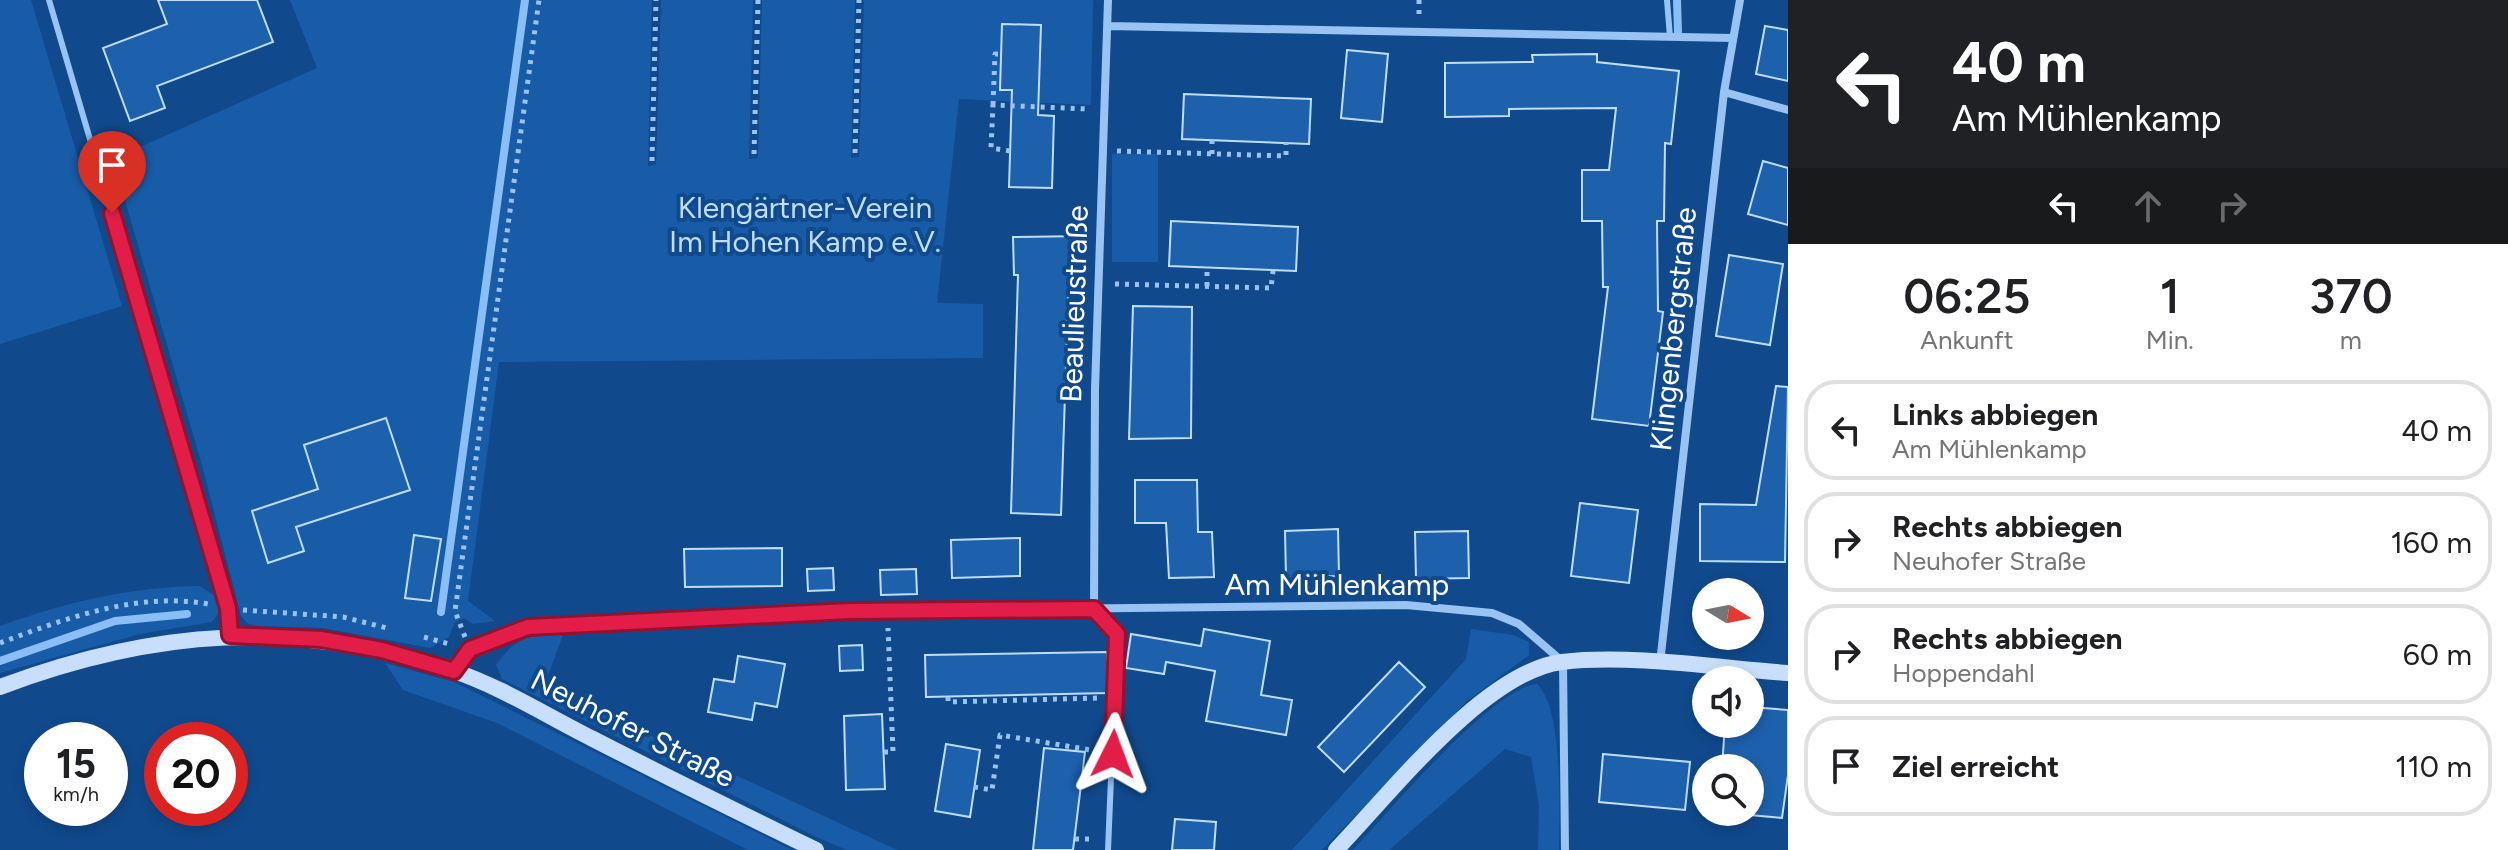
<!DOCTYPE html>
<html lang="de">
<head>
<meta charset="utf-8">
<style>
  :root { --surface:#fff; --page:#f2f2f2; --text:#202124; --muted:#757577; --line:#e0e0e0 }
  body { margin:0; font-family:Figtree,sans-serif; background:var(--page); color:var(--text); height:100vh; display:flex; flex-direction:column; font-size:30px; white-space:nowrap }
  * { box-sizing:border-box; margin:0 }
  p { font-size:26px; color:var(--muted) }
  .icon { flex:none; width:44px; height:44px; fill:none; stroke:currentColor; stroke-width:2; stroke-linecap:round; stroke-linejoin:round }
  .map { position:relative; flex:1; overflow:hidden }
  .details { display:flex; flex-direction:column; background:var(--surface); width:720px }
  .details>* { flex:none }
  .guide { background:#202124; color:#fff; overflow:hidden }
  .needle { width:52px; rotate:100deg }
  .fabs { position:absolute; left:1692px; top:578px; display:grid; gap:16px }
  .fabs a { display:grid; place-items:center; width:72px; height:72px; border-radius:50%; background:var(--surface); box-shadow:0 4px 12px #0003; font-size:40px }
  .speed { position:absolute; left:24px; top:722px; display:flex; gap:16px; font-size:40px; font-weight:700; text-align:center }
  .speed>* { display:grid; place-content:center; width:104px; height:104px; border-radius:50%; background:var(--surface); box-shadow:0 4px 12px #0003; line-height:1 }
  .speed small { font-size:20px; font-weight:400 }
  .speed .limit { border:12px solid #d22; background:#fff; color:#111 }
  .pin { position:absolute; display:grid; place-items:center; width:68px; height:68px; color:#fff; margin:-82px -34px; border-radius:50% 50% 50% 0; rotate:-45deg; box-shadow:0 0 8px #0007 }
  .pin .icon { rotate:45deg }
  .me { position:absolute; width:88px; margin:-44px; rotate:3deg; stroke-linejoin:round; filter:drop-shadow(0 0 6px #0008) }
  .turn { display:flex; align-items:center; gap:28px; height:168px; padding:0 32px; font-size:36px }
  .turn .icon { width:104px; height:104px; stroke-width:2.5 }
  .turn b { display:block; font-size:56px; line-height:68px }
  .lanes { display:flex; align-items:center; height:76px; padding:0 32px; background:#0003; justify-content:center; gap:40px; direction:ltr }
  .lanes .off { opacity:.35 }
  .eta { display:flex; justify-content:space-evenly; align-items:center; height:136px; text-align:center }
  .eta b { font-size:48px; font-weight:600; line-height:56px }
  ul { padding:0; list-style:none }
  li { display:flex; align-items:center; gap:24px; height:100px; margin:0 16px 12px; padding:0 16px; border:4px solid var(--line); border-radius:32px }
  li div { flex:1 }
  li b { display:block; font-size:30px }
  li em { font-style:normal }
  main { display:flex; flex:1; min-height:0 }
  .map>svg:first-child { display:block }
  .green { fill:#185ca7 }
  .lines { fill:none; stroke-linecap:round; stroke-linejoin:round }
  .stream { stroke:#89bef6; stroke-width:8 }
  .building { fill:#1d61ad; stroke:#bfddfd; stroke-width:2 }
  .path { stroke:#98c3f2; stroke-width:5; stroke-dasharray:4 6; stroke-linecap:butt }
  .lane { stroke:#98c3f2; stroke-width:6 }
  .street { stroke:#98c3f2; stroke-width:8 }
  .secondary { stroke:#c7dffc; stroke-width:16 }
  .route-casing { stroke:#92132f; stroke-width:20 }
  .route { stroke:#e11d48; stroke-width:14 }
  .labels { text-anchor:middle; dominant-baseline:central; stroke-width:8; stroke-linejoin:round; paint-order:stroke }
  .park-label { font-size:30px; fill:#bfddfd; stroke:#104a8d }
  .street-label { font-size:30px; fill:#fff; stroke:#104a8d }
</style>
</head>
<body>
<main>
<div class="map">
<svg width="1788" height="850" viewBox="0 0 1788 850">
  <rect width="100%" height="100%" fill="#104a8d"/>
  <path class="green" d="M 0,0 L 31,0 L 122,306 L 0,344 Z
    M 290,0 L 652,0 L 648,166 L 656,165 L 661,0 L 753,0 L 749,159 L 758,158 L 762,0 L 855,0 L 851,158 L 859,157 L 864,0 L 1093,0 L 1091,105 L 959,99 L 937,303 L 983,304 L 983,358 L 499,362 L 468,601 L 495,621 L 473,624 L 464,618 L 455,622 L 449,637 L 430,648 L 323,628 L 258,626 L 248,624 L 241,616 L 202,465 L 113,159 L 317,68 Z
    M 1112,154 L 1158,154 L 1158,262 L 1112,262 Z
    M 200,586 L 221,600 L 219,612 L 212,622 L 140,634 L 0,673 L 0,626 C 67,602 129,587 200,586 Z
    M 1471,629 L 1513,635 L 1529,642 L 1529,655 L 1467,701 L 1322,850 L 1292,850 L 1466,659 Z
    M 564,632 L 544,686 L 897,850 L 847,850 L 814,836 L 502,679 L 496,665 C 517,635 529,637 564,632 Z
    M 385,663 L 454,682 L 792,850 L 748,850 L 497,723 L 403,690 Z
    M 1537,684 C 1564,709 1559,813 1559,850 L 1538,850 L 1539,805 L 1531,757 L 1505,749 L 1389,850 L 1353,850 C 1387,814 1493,687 1537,684 Z"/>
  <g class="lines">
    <path class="stream" d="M 1677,0 L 1678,32
      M 441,612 L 525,0
      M 0,661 L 115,621 L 187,614"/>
  </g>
  <path class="building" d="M 158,0 L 257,0 L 273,42 L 157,86 L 165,108 L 130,121 L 103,48 L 167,24 Z
    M 1002,24 L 1041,25 L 1038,115 L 1054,116 L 1052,188 L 1009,187 L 1012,90 L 1000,90 Z
    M 1765,26 L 1788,30 L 1788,81 L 1756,74 Z
    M 1347,50 L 1388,54 L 1382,122 L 1341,118 Z
    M 1597,54 L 1597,62 L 1679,71 L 1671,144 L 1665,143 L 1664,221 L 1657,221 L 1658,311 L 1663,312 L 1649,426 L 1592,419 L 1608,287 L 1603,287 L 1602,221 L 1582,221 L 1582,170 L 1609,170 L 1616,108 L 1509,109 L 1509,116 L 1445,117 L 1445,63 L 1533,62 L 1532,55 Z
    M 1184,94 L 1311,99 L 1309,144 L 1182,139 Z
    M 1763,161 L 1788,168 L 1788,225 L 1748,214 Z
    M 1171,221 L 1298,227 L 1296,271 L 1169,266 Z
    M 1084,236 L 1084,275 L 1069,275 L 1061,515 L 1011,513 L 1018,275 L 1014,275 L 1013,237 Z
    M 1729,255 L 1783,264 L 1770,345 L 1716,336 Z
    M 1133,306 L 1192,307 L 1191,438 L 1129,439 Z
    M 1776,386 L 1788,387 L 1785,562 L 1700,561 L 1700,504 L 1756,505 Z
    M 386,418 L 410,490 L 296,527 L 304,551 L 268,563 L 252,511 L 318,489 L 304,445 Z
    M 1135,480 L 1197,480 L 1198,532 L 1212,532 L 1214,577 L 1169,578 L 1166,523 L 1135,523 Z
    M 1580,503 L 1638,510 L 1629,583 L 1571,576 Z
    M 1338,529 L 1339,576 L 1286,578 L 1285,531 Z
    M 1468,531 L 1469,578 L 1416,579 L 1415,532 Z
    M 414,535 L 441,539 L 431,601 L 405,598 Z
    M 1020,538 L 1020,576 L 952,578 L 951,540 Z
    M 782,548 L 782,586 L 685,587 L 684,549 Z
    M 833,568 L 834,590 L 808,591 L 807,569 Z
    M 916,569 L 917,594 L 881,595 L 880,570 Z
    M 1204,629 L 1270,641 L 1261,695 L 1292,700 L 1286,735 L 1206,721 L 1215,671 L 1166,662 L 1164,674 L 1126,668 L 1131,634 L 1201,646 Z
    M 862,645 L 863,670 L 840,671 L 839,646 Z
    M 1107,652 L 1108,693 L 926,697 L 925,655 Z
    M 738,656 L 785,664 L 777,707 L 755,703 L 752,720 L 708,712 L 714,679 L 734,682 Z
    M 1399,662 L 1425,687 L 1344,772 L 1318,747 Z
    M 1750,707 L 1788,710 L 1788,775 L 1782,818 L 1750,815 L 1750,768 L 1722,768 L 1725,724 L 1750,724 Z
    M 882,714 L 885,789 L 846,790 L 844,716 Z
    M 946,744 L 980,750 L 970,817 L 935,811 Z
    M 1044,748 L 1085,752 L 1073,850 L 1033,850 Z
    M 1603,754 L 1690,762 L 1685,810 L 1599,802 Z
    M 1175,819 L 1216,822 L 1214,850 L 1172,850 Z"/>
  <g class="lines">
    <path class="path" d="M 1419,0 L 1419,16
      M 993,105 L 995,54 L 1001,54
      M 1010,151 L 991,148 L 993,105 L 1088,109
      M 1117,151 L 1286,156 L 1286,143
      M 855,153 L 859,0
      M 754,154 L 758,0
      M 1212,154 L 1212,140
      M 652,161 L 656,0
      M 1115,284 L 1271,288 L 1273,271
      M 1207,286 L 1207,268
      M 243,610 L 343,617 L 391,629
      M 424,637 L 453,645
      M 465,637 L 455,611 L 539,0
      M 0,643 C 66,618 142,590 213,605
      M 948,697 L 948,702 L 1099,698
      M 884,752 L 893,752 L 888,628
      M 1082,778 L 1095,779
      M 974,787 L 992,790 L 1000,735 L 1097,751
      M 1075,839 L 1092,839"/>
    <path class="lane" d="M 49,0 L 228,608 L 230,635
      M 1667,0 L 1670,37
      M 1094,609 L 1117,634 L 1108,850"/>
    <path class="street" d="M 1108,26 L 1732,38
      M 1724,92 L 1788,110
      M 1094,609 L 1095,389 L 1108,0
      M 1660,663 L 1724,92 L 1740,0
      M 454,671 L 470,649 L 528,627 L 850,611 L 1406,605 L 1492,613 L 1519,624 L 1563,662 L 1565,850"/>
    <path class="secondary" d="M 0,687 C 154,629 294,619 451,670 C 500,686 547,716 593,739 C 667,777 742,814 816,850
      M 1336,850 C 1389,795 1485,671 1562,662 C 1629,654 1720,668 1788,673"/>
  </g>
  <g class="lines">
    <g class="route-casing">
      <path id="route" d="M 112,213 L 228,608 L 230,635 L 321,639 L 382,650 L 454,671 L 470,649 L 528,627 L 850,611 L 1094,609 L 1117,634 L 1113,754"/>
    </g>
    <use href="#route" class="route"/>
  </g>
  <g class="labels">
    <g class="park-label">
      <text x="805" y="207">Klengärtner-Verein<tspan x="805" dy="34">Im Hohen Kamp e.V.</tspan></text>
    </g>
    <g class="street-label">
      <text transform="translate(1074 304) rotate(-88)">Beaulieustraße</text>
      <text transform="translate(1673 329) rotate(-84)">Klingenbergstraße</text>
      <text x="1337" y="584">Am Mühlenkamp</text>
      <text transform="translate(633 728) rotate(27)">Neuhofer Straße</text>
    </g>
  </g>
</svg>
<div class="fabs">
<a><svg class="needle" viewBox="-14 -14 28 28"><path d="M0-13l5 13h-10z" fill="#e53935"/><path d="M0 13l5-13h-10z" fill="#757577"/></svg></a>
<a><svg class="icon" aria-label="sound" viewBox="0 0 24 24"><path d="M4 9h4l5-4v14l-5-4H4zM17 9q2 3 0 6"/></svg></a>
<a><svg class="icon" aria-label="search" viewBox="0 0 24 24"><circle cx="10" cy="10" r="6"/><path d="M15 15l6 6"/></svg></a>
</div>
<div class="speed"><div>15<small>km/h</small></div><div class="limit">20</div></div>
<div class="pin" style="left:112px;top:213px;background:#d93025"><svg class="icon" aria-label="arrive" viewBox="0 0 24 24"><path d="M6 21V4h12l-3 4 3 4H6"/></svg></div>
<svg class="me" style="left:1113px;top:754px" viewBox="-20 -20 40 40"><path d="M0-17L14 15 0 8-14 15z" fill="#e11d48" stroke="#fff" stroke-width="4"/></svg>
</div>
<section class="details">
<div class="guide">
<div class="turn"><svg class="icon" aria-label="left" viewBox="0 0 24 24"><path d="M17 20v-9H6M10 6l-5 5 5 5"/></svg><div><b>40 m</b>Am Mühlenkamp</div></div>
<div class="lanes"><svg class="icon" aria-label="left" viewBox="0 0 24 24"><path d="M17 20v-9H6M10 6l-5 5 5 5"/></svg><svg class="icon off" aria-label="ahead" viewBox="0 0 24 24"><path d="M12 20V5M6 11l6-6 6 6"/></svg><svg class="icon off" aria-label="right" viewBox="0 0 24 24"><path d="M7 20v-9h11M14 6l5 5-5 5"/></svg></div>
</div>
<div class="eta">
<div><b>06:25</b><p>Ankunft</p></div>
<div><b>1</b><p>Min.</p></div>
<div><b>370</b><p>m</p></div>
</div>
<ul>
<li><svg class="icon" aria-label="left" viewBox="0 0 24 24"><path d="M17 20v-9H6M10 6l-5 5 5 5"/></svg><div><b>Links abbiegen</b><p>Am Mühlenkamp</p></div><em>40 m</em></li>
<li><svg class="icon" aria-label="right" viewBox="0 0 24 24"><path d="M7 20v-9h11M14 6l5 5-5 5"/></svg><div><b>Rechts abbiegen</b><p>Neuhofer Straße</p></div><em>160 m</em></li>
<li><svg class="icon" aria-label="right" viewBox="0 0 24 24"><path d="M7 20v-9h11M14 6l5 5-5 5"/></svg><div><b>Rechts abbiegen</b><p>Hoppendahl</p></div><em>60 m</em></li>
<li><svg class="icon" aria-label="arrive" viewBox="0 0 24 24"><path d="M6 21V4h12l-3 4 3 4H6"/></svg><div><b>Ziel erreicht</b></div><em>110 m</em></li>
</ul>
</section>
</main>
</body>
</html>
